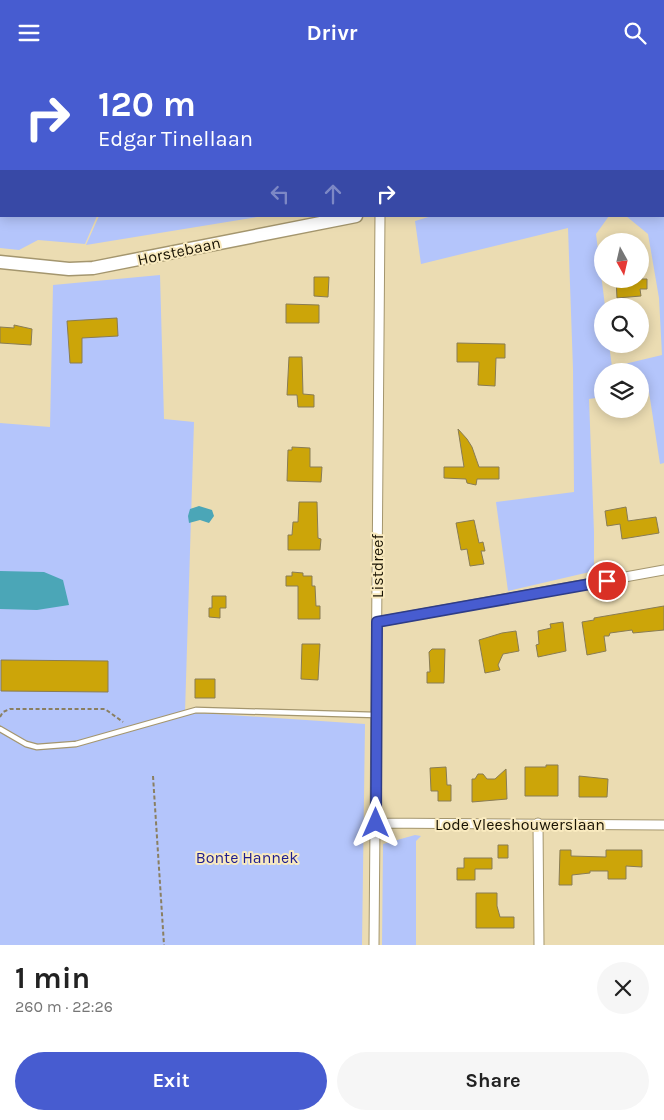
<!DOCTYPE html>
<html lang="en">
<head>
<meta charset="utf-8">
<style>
  :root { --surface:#fff; --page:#f6f6f6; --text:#222; --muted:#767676; --accent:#475cd0 }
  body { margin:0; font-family:Karla,sans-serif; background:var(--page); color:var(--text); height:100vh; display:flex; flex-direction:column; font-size:19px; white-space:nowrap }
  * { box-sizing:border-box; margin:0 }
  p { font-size:16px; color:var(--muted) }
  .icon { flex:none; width:28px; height:28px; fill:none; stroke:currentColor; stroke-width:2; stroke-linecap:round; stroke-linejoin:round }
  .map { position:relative; height:880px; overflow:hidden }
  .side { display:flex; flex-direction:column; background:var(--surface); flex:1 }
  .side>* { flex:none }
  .hud { position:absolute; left:0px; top:0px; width:665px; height:152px; box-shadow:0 2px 12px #0003; background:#475cd0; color:#fff; overflow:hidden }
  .needle { width:32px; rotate:172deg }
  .buttons { position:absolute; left:594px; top:168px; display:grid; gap:10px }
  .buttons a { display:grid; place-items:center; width:55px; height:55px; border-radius:50%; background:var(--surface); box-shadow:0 2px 12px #0003; font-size:25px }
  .pin { position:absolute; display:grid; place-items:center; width:42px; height:42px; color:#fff; margin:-21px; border:2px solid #fff; border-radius:50%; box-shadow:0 1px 5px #0007 }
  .me { position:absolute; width:55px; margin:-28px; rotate:0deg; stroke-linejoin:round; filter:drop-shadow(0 0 4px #0008) }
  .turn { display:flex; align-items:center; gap:18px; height:105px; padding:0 15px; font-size:22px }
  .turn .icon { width:65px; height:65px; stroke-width:2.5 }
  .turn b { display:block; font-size:35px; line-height:42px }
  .lanes { display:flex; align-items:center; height:48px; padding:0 15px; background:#0003; justify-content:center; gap:25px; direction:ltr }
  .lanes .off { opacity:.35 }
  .round { display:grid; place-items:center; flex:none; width:52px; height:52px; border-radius:26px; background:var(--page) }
  .head { display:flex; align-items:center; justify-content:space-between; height:85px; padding:0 15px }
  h1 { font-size:30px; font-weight:700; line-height:38px }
  .primary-button { display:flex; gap:10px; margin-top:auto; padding:10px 15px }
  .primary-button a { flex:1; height:58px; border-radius:30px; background:var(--accent); color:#fff; font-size:20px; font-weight:700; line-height:58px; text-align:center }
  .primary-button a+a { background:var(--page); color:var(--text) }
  header { display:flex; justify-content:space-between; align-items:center; height:65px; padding:0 15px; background:var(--accent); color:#fff; font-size:22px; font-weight:700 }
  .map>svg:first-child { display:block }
  .green { fill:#b4c5fb }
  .water { fill:#4ba6b7 }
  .building { fill:#cca509; stroke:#897c54 }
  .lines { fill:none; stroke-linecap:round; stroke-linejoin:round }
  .lane-casing { stroke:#a4966e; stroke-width:7 }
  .street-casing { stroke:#a4966e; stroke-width:11 }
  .secondary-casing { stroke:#a4966e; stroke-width:15 }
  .path { stroke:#8a7f61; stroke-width:2; stroke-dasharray:4 2.5; stroke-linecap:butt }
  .lane { stroke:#fff; stroke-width:4.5 }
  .street { stroke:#fff; stroke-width:9 }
  .secondary { stroke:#fff; stroke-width:12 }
  .route-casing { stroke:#2e3c87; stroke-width:12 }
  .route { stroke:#475cd0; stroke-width:9 }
  .labels { text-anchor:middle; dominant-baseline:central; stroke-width:4; stroke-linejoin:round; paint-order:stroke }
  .street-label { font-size:16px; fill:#191304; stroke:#f9eabf }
  .park-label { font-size:16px; fill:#1d1d8f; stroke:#f9eabf }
</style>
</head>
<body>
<header><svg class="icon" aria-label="menu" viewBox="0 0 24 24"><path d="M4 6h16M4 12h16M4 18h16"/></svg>Drivr<svg class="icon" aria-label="search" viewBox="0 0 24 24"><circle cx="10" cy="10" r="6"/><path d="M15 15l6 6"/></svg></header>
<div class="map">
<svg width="664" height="880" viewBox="0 0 664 880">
  <rect width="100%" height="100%" fill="#ebdcb2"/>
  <path class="green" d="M 0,0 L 352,0 L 352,1 L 1,1 L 0,50 Z
    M 425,0 L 664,0 L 664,398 L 660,399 L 649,327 L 640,328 L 640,306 L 602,306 L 602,332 L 589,334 L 594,467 L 594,506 L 508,526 L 496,437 L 574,427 L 573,304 L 568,163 L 421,199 L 415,156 L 432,151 L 609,151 L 596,169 L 605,241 L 602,241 L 602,279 L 609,279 L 612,302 L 662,290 L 659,233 L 648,169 L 626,151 L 664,151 L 664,1 L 425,1 Z
    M 0,85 L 1,151 L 97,151 L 85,179 L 38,175 L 19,185 L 0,183 Z
    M 99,151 L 263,151 L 86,180 Z
    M 160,210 L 164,354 L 194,357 L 185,647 L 365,659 L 362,880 L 0,880 L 0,358 L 50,362 L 53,220 Z
    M 415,770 L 421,771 L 416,776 L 416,880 L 382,880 L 383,779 Z"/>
  <path class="water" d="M 199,441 L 212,445 L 214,451 L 209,458 L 200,455 L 189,458 L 188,451 L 190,444 Z
    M 0,506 L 44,507 L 63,515 L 69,540 L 37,545 L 0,544 Z"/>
  <path class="building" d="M 314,212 L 329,212 L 328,232 L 314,231 Z
    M 616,214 L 647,214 L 647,224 L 640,224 L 641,231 L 617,233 Z
    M 286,239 L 319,240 L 319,258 L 286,258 Z
    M 117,253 L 118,271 L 82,273 L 82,298 L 70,298 L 67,256 Z
    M 14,260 L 32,264 L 31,280 L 0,278 L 0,262 L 14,263 Z
    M 457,278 L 505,279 L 505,293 L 496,293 L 495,321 L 478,320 L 479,297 L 457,297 Z
    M 289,292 L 302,292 L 303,329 L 314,330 L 314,342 L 298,342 L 297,330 L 287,330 Z
    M 458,364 L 467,374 L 472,382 L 479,402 L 499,402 L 499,414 L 477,414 L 476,420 L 467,418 L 466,414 L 444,413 L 444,402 L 464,402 Z
    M 292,382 L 310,383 L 310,402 L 322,402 L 321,417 L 287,416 L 288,385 L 292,385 Z
    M 299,437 L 317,437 L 318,473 L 321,474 L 320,485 L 288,485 L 288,470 L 292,470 L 293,457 L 298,457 Z
    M 626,442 L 628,456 L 656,452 L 659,468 L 622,474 L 620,459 L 607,461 L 605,446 Z
    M 474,455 L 479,478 L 483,477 L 485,486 L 481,486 L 484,499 L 470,501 L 467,484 L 461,485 L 456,458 Z
    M 292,507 L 303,508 L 303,511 L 312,511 L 312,521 L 315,521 L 316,541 L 320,541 L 320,554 L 298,554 L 298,521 L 286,521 L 286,511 L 292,511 Z
    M 212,531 L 226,531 L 226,543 L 220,543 L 220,553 L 209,552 L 209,543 L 212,543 Z
    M 664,541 L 664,565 L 633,568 L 632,565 L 610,568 L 609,571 L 604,571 L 606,586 L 587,590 L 582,557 L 594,555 L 594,553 Z
    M 563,557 L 566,586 L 538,592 L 536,580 L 539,579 L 538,566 L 551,563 L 550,559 Z
    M 516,566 L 519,586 L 503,589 L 498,600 L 500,605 L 485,608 L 479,575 L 502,568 Z
    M 302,579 L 320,579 L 318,615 L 301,614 Z
    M 432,584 L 445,584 L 444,618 L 427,618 L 427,607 L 430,607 L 429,587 Z
    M 1,595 L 108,596 L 108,627 L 1,626 Z
    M 195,614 L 215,614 L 215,633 L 195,633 Z
    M 546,700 L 558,700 L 558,731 L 525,731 L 525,702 L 546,702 Z
    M 446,702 L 447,720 L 451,720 L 451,736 L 438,736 L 438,726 L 431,726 L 430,703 Z
    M 506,704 L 507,734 L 472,737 L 472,714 L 475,714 L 478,709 L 483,709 L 487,714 L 495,714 Z
    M 579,711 L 608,714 L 607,732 L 579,732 Z
    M 498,780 L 508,780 L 508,793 L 498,793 Z
    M 560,785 L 571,785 L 571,791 L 606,792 L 606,785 L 642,785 L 642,802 L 626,801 L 626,814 L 608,814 L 608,806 L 590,806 L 590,808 L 572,810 L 572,820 L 559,820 Z
    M 464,793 L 492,793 L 492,804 L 475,804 L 475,815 L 457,815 L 457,803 L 464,803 Z
    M 476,828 L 497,828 L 497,841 L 500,852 L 514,852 L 514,863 L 476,863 Z"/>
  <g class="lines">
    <g class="lane-casing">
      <path id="lane" d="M 0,664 L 26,679 L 37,682 L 76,679 L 196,645 L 376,650"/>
    </g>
    <g class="street-casing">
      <path id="street" d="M 377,557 L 664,505
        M 376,758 L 664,760
        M 538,758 L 539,880
        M 374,880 L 380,151"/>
    </g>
    <g class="secondary-casing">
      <path id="secondary" d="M 0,197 L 69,204 L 93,203 L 356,151"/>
    </g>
    <path class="path" d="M 0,652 L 3,647 L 10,644 L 105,644 L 123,657
      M 153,711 L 164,880"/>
    <use href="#lane" class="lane"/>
    <use href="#street" class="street"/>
    <use href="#secondary" class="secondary"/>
  </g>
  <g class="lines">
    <g class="route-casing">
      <path id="route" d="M 376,758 L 377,557 L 607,516"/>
    </g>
    <use href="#route" class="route"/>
  </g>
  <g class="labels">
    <g class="street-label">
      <text transform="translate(179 186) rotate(-12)">Horstebaan</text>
      <text transform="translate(377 501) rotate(-90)">Listdreef</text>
      <text x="520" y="759">Lode Vleeshouwerslaan</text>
    </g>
    <g class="park-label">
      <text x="247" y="792">Bonte Hannek</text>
    </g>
  </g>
</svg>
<div class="buttons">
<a><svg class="needle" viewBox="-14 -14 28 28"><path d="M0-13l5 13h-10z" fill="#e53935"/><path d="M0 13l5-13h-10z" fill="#767676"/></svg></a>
<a><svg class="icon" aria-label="search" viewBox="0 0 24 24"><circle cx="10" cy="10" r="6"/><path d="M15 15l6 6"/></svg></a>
<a><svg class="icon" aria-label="layers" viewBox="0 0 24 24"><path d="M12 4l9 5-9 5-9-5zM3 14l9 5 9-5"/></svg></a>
</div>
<div class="pin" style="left:607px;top:516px;background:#d93025"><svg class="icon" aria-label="arrive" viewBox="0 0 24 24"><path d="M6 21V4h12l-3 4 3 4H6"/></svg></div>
<svg class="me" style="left:376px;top:758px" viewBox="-20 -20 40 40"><path d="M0-17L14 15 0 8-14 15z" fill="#475cd0" stroke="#fff" stroke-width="4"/></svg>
<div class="hud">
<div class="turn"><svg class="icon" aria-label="right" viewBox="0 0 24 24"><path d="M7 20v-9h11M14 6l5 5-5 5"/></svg><div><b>120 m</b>Edgar Tinellaan</div></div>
<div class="lanes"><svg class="icon off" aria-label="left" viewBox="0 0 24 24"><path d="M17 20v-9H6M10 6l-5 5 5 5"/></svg><svg class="icon off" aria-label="ahead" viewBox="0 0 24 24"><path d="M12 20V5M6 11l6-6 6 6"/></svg><svg class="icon" aria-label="right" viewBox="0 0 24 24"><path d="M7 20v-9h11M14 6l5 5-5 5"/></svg></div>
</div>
</div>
<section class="side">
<div class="head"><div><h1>1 min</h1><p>260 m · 22:26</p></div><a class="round"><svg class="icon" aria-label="close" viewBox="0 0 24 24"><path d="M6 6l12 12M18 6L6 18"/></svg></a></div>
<div class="primary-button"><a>Exit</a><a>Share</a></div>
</section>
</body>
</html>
